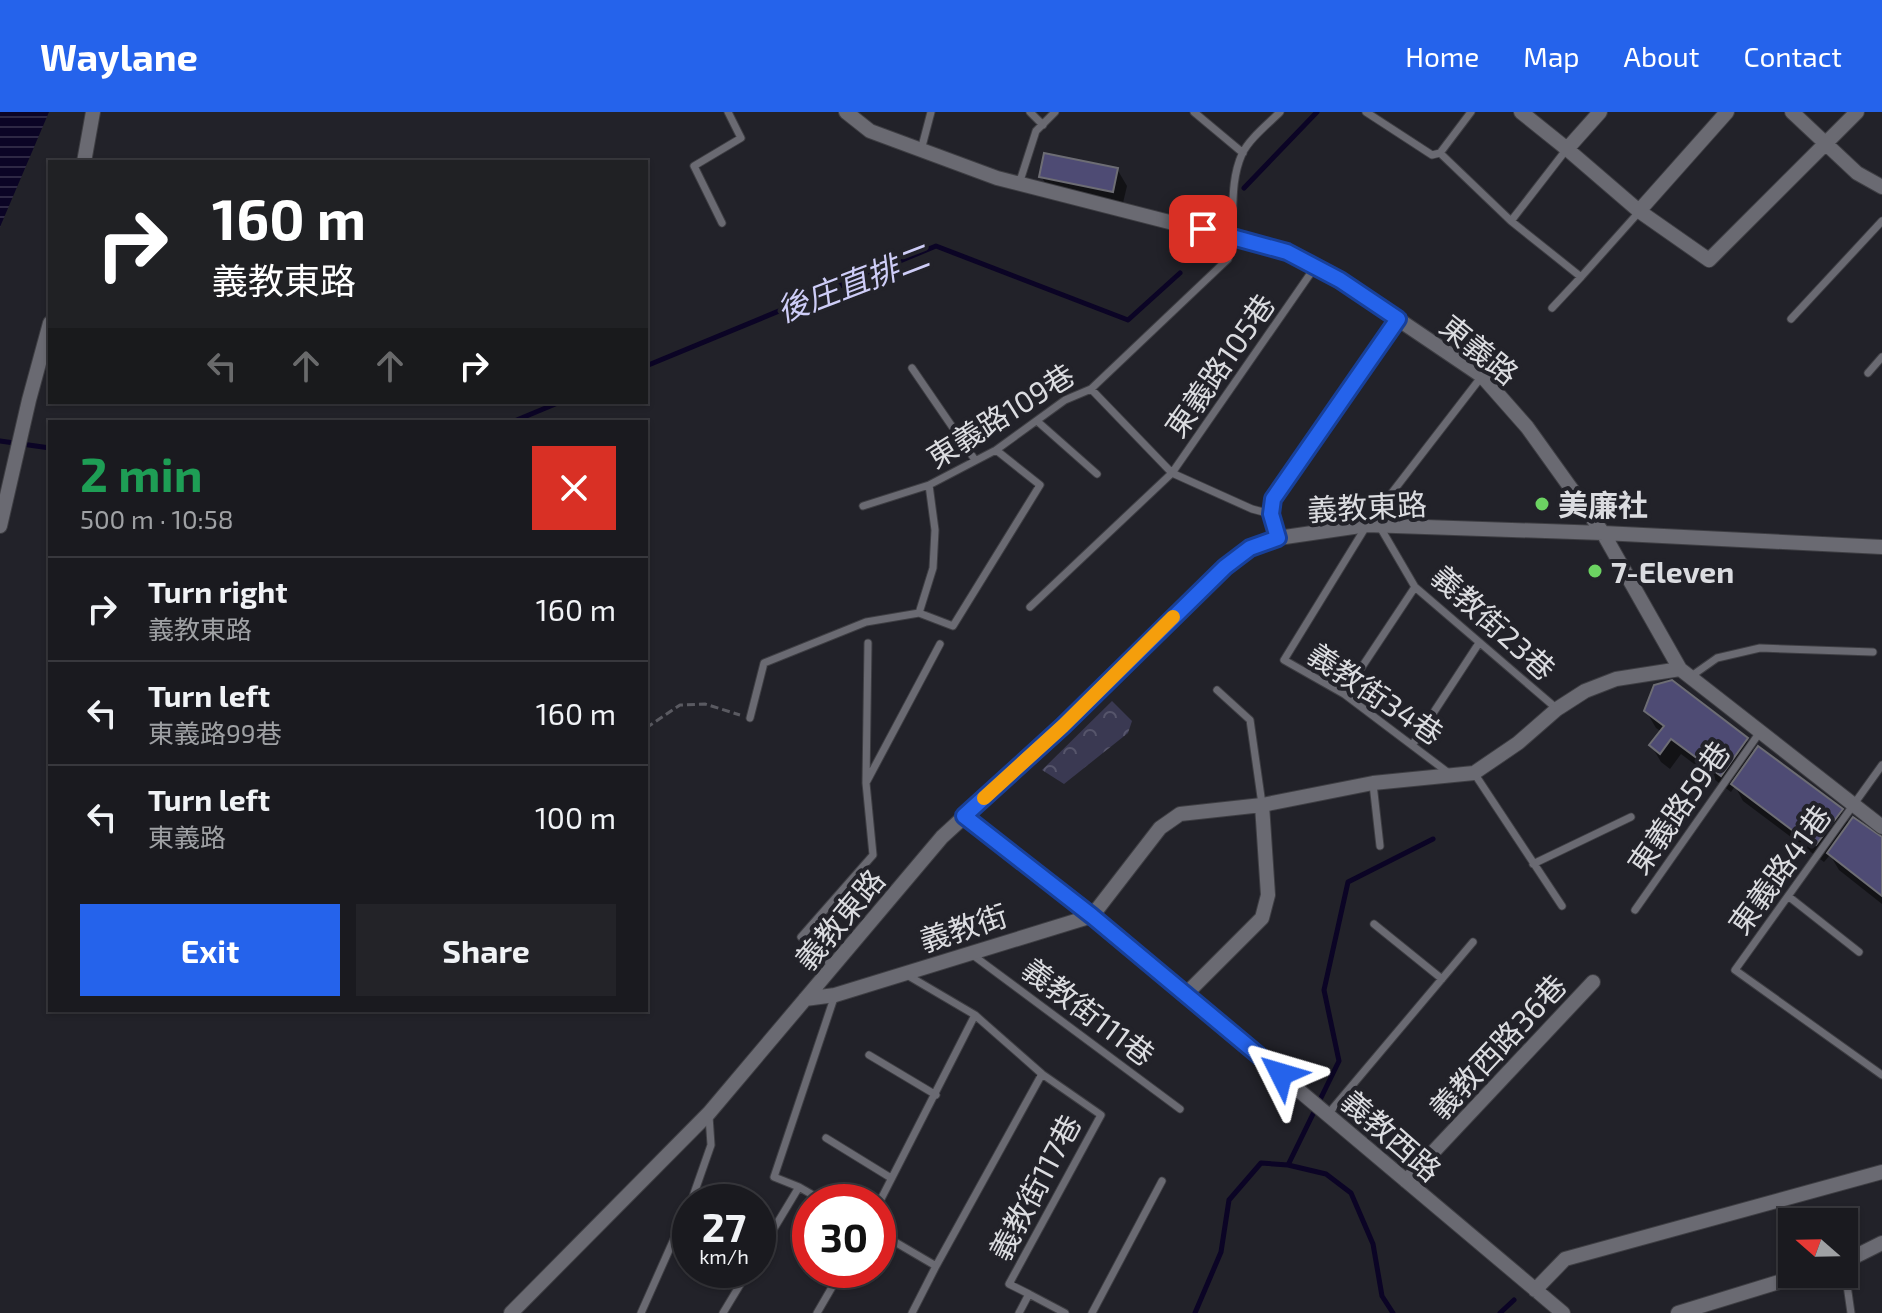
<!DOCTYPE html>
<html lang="en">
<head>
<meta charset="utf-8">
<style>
  :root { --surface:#1a1a1f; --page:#232328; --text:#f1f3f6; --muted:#9fa1a4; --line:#38383d; --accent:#2563eb }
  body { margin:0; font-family:"Exo 2","Noto Sans TC",sans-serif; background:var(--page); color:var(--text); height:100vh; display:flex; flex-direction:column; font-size:30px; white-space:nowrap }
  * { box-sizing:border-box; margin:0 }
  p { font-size:26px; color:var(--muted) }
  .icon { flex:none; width:44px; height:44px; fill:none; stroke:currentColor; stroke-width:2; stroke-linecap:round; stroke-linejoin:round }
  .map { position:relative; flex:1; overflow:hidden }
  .sheet { position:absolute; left:48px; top:308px; width:600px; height:592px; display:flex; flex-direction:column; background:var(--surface); border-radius:0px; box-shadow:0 2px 6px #0004,0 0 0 2px var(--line) }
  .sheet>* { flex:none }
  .guide { position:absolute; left:48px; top:48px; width:600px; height:244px; border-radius:0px; box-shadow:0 2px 6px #0004,0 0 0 2px var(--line); background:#202124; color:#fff; overflow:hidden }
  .needle { width:52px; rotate:290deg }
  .tools { position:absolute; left:1778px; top:1096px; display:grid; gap:16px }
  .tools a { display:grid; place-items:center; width:80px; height:80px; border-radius:0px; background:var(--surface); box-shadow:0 2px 6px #0004,0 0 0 2px var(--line); font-size:40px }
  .speed { position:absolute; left:672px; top:1072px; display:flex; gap:16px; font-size:40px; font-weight:700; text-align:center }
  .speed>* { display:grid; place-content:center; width:104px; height:104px; border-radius:50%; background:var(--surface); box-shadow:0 2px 6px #0004,0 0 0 2px var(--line); line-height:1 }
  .speed small { font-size:20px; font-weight:400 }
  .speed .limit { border:12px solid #d22; background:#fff; color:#111 }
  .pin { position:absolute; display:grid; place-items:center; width:68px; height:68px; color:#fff; margin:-34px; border-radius:16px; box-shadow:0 4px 12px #0006 }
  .me { position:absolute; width:88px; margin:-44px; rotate:310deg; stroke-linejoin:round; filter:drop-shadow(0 0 6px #0008) }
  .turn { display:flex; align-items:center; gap:28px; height:168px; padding:0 32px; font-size:36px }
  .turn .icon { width:104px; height:104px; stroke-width:2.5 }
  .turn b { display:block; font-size:56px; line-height:68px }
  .lanes { display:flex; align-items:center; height:76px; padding:0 32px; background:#0003; justify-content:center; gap:40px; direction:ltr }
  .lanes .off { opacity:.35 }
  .round { display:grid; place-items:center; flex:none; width:84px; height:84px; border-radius:0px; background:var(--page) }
  .overview { display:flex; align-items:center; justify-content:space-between; height:136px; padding:0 32px }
  h1 { font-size:48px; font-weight:700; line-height:60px; color:#1e9e55 }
  .button { display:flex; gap:16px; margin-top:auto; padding:16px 32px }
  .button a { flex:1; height:92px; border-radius:0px; background:var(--accent); color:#fff; font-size:32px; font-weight:700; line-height:92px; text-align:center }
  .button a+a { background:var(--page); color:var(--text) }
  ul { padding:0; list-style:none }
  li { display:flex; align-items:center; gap:24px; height:104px; padding:0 32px; border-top:2px solid var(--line) }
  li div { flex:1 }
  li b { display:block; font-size:30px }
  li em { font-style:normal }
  header { display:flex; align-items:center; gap:48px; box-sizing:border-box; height:112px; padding:0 40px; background:var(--accent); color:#fff }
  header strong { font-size:38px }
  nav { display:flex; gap:44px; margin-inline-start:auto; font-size:28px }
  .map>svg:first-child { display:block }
  .forest { fill:url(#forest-crowns) }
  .water { fill:url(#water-rules) }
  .shadow { fill:#0007 }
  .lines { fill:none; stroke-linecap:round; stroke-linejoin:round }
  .stream { stroke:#0b0425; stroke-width:5 }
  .building { fill:#4e4b74; stroke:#6d6d74; stroke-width:2 }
  .lane-casing { stroke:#3e3e43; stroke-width:9 }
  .street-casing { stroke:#3e3e43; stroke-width:16 }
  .path { stroke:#5a5a61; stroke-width:3; stroke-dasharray:8 4; stroke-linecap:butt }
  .lane { stroke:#6a6a72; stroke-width:7 }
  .street { stroke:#6a6a72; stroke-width:14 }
  .route-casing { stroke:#184099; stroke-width:20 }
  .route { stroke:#2563eb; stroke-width:14 }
  .slow { stroke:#f59e0b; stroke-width:14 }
  .poi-dot { fill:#6cd362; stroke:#222229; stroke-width:3 }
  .labels { text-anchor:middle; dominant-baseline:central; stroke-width:8; stroke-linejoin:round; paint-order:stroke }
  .street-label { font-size:30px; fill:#dbdce0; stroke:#222229 }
  .poi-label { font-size:30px; font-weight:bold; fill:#dbdce0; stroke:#222229; text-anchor:start }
  .water-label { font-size:32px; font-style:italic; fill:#cecdf7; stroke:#222229 }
</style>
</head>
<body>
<header>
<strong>Waylane</strong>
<nav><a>Home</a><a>Map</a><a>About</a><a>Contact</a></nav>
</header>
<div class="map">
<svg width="1882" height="1201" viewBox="0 0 1882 1201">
  <defs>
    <pattern id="forest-crowns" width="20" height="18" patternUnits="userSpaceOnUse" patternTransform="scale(2)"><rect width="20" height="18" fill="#3a3952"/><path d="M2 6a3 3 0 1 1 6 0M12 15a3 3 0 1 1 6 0" fill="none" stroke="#56556b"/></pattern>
    <pattern id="water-rules" width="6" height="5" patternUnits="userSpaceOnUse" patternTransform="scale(2)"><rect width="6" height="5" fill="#0b0425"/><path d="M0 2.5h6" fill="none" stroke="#2e2844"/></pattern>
  </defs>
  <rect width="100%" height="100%" fill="#222229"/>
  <path class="forest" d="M 1112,589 L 1132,609 L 1128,621 L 1064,672 L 1042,658 Z"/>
  <path class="water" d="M 0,0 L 49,0 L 0,115 Z"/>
  <path class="shadow" d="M 1117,57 L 1127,74 L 1122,95 L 1051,81 L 1041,64 Z
    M 1646,599 L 1746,627 L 1755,642 L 1841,698 L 1850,713 L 1882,729 L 1882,792 L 1839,758 L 1830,743 L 1824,750 L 1743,689 L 1735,674 L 1731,680 L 1681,642 L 1670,657 L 1661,650 L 1651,633 L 1662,620 L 1656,616 Z"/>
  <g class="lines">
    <path class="stream" d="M 1244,76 L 1317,0
      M 646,254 L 936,134 L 1128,208 L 1180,161
      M 512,310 L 560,290
      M 0,329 L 50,336
      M 1288,1053 L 1339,949 L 1324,878 L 1348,770 L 1433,727
      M 1195,1201 L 1221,1140 L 1229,1088 L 1261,1051 L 1288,1053 L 1326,1062 L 1351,1081 L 1373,1132 L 1382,1184 L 1393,1201
      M 1500,1201 L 1514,1188"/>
  </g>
  <path class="building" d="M 1044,41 L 1118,56 L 1113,80 L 1039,65 Z
    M 1672,568 L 1748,626 L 1721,664 L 1671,627 L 1660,642 L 1649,633 L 1664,614 L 1644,599 L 1654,573 Z
    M 1758,634 L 1843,697 L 1816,733 L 1813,734 L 1731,672 Z
    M 1853,705 L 1882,725 L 1882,784 L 1827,741 Z"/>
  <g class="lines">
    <g class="lane-casing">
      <path id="lane" d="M 1030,0 L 1043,13
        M 1194,0 L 1243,41
        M 1366,0 L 1432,43 L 1440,41 L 1511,109 L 1581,165 L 1639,100
        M 921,38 L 931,0
        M 1440,41 L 1471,0
        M 1019,72 L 1036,19 L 1055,0
        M 1511,109 L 1566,38
        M 722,111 L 694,54 L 741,26 L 728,0
        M 1552,196 L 1581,165
        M 1791,207 L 1882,109
        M 912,256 L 975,348
        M 1868,261 L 1882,245
        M 1091,277 L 1172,361 L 1315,155
        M 1037,309 L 1097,362
        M 863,394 L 929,373
        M 1380,415 L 1415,475 L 1556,596
        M 1278,426 L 1271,402 L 1273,387 L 1398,208
        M 1030,495 L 1172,361 L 1252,397 L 1271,402
        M 919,501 L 953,514 L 1040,373 L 996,338
        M 1690,565 L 1717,546 L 1760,536 L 1873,540
        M 1217,578 L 1250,608 L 1262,692
        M 1344,582 L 1415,475
        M 750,606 L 764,551 L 866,510 L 919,501 L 933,456 L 935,418 L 929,373 L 996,338 L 1065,288 L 1091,277 L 1228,147 C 1237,112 1227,76 1242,42 C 1249,27 1268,12 1280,0
        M 1413,632 L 1479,531
        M 1882,653 L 1735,858 L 1882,963
        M 1474,661 L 1562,794
        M 1450,662 L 1344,582 L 1284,548 L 1367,413 L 1482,264
        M 867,669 L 940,532
        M 1373,672 L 1380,734
        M 1533,752 L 1631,705
        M 1788,784 L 1859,840
        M 1635,798 L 1760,620
        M 1374,812 L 1442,867
        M 970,841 L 1180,997
        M 833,854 L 801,825 L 873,743 L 866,671 L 868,531
        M 907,863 L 975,903 L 1042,962 L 936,1154
        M 869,943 L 936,983
        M 1328,1002 L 1473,830
        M 826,1026 L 891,1066
        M 691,1090 L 711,1033 L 709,1004
        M 825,1090 L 799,1075 L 774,1065 L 835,883
        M 878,1093 L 975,903
        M 878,1120 L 936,1154 L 912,1201
        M 758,1143 L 799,1075
        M 1844,1152 L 1851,1201
        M 1029,1182 L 1065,1201
        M 641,1201 L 690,1091
        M 723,1201 L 749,1158
        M 817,1201 L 842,1158
        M 1019,1201 L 1029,1182 L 1009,1172 L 1101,1003 L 1042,962
        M 1092,1201 L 1162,1069"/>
    </g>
    <g class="street-casing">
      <path id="street" d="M 846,0 L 870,19 L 997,66 L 1287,140 L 1340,168 L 1482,264 L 1527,315 L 1603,421 L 1680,557 L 1882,715
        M 1521,0 L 1567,37 L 1639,99 L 1709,148 L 1857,0
        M 1792,0 L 1857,61 L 1882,75
        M 1567,37 L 1600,0
        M 84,50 L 93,0
        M 1639,99 L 1727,0
        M 0,414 L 29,288 L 50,211
        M 964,704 L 1092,804 L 1563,1201
        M 1186,882 L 1262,806 L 1268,783 L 1262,693
        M 805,887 L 835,883 L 1092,804 L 1160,716 L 1180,702 L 1262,693 L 1373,671 L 1474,661 L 1518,631 L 1557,597 L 1585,579 L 1616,567 L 1680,557
        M 1406,1069 L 1593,870
        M 1844,1150 L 1882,1131
        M 1535,1178 L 1565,1147 L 1882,1060
        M 511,1201 L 709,1001 L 942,725 L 1063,614 L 1225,455 L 1250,436 L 1278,426 L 1367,413 L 1603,421 L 1882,435
        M 1678,1201 L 1805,1162"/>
    </g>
    <path class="path" d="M 646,616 L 680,593 L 705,592 L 740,603"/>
    <use href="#lane" class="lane"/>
    <use href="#street" class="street"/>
  </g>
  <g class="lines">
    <g class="route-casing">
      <path id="route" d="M 1203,117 L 1287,140 L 1340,168 L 1398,207 L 1273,387 L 1271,402 L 1278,426 L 1250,436 L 1225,455 L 1063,614 L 964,704 L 1092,804 L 1281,962"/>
    </g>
    <use href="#route" class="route"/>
    <path class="slow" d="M 984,686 L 1063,614 L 1173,505"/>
  </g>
  <g class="poi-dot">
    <circle cx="1542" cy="392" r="8"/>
    <circle cx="1595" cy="459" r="8"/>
  </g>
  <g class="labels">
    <g class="street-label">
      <text transform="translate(1480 237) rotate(39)">東義路</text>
      <text transform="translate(1219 253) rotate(-55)">東義路105巷</text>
      <text transform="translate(1000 303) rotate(-32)">東義路109巷</text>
      <text transform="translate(1367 394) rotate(-3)">義教東路</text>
      <text transform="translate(1494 510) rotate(42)">義教街23巷</text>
      <text transform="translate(1376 581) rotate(34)">義教街34巷</text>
      <text transform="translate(1678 695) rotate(-55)">東義路59巷</text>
      <text transform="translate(1779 757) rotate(-54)">東義路41巷</text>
      <text transform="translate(839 807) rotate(-50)">義教東路</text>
      <text transform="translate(963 815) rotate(-18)">義教街</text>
      <text transform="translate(1089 899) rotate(37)">義教街111巷</text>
      <text transform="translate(1497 934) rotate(-47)">義教西路36巷</text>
      <text transform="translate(1392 1023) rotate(41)">義教西路</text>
      <text transform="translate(1034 1075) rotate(-62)">義教街117巷</text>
    </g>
    <g class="poi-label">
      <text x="1558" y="392">美廉社</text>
      <text x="1611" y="459">7-Eleven</text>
    </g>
    <g class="water-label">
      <text transform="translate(852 170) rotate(-21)">後庄直排二</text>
    </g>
  </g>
</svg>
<div class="tools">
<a><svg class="needle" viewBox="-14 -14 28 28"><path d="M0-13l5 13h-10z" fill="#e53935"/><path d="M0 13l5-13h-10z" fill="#9fa1a4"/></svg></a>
</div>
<div class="speed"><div>27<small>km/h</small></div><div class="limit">30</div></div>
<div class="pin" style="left:1203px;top:117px;background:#d93025"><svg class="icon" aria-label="arrive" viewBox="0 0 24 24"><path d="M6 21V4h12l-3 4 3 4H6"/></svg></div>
<svg class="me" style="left:1281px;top:962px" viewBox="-20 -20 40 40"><path d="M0-17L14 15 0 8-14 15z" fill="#2563eb" stroke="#fff" stroke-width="4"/></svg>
<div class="guide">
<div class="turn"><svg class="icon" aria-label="right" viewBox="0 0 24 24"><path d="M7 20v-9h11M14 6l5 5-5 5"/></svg><div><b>160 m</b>義教東路</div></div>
<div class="lanes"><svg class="icon off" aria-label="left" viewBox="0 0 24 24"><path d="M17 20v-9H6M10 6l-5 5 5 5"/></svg><svg class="icon off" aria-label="ahead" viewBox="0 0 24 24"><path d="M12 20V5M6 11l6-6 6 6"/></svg><svg class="icon off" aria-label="ahead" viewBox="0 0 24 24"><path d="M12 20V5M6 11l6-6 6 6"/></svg><svg class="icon" aria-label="right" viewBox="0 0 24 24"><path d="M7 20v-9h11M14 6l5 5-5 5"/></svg></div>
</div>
<section class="sheet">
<div class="overview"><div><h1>2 min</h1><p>500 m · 10:58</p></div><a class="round" style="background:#d93025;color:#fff"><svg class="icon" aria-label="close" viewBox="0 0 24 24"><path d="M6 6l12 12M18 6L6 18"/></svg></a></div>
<ul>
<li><svg class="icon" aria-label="right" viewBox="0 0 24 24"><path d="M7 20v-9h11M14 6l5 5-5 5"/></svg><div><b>Turn right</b><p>義教東路</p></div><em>160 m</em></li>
<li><svg class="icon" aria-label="left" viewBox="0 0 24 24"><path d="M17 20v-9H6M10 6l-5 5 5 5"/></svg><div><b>Turn left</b><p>東義路99巷</p></div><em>160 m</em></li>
<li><svg class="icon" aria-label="left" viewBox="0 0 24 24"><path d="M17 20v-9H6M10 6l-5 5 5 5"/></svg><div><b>Turn left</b><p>東義路</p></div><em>100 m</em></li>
</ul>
<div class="button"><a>Exit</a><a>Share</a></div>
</section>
</div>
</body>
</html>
